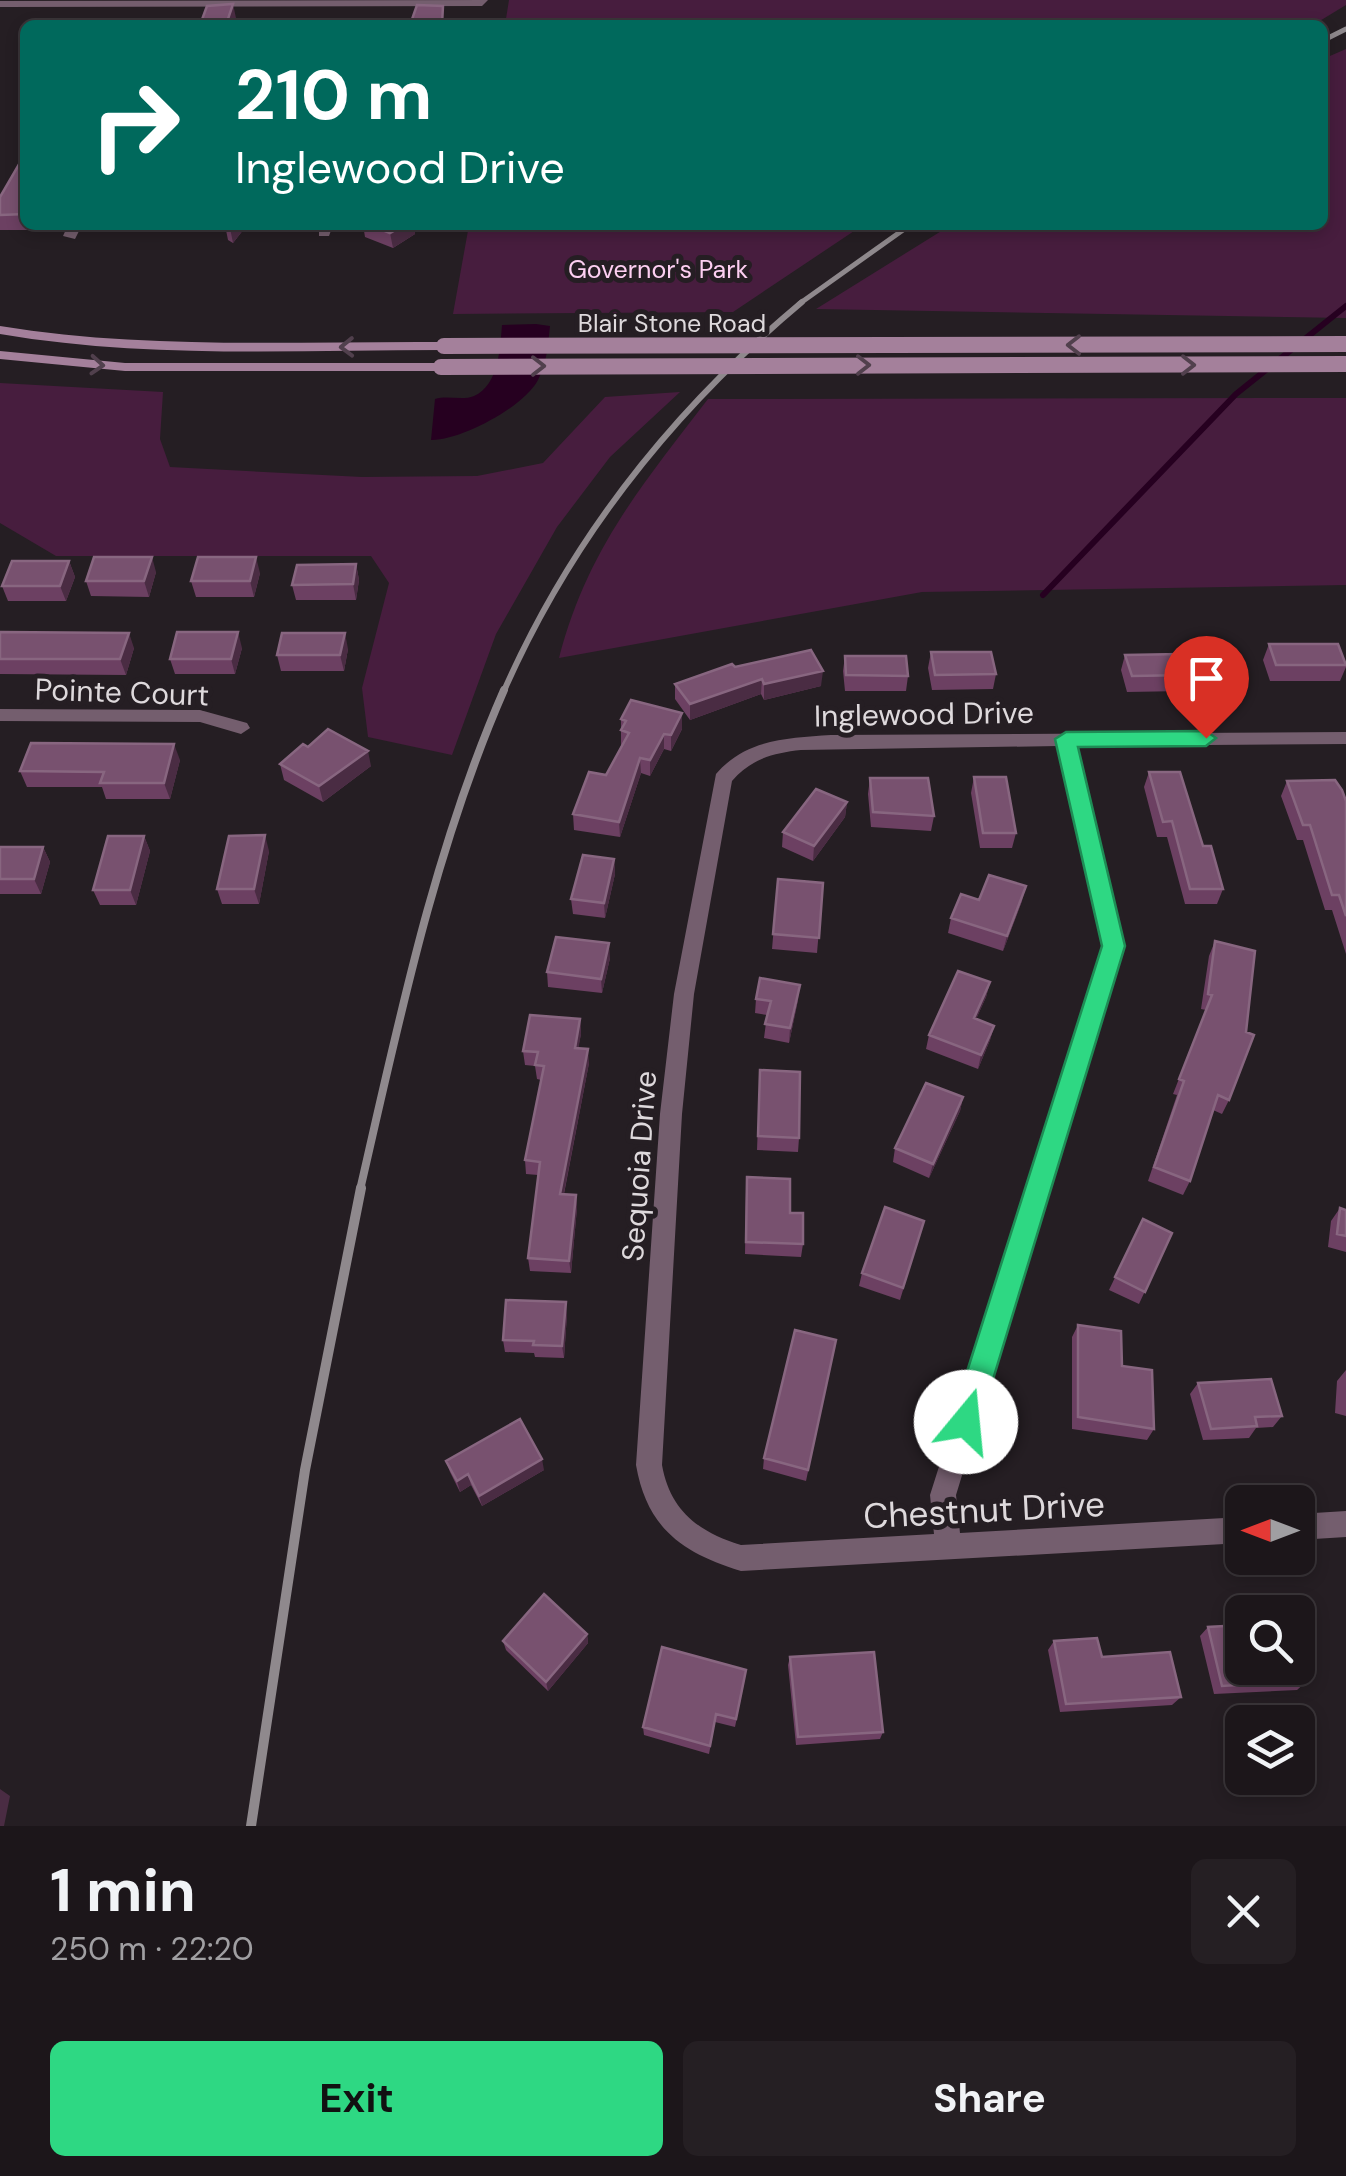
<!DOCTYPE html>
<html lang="en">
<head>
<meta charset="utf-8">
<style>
  :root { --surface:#1c161a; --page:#251f23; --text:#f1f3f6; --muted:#a09fa2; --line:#3a3539; --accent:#2ed883 }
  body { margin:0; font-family:"DM Sans",sans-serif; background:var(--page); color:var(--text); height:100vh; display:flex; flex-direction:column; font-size:38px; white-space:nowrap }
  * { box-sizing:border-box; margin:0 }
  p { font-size:32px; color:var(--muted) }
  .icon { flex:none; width:55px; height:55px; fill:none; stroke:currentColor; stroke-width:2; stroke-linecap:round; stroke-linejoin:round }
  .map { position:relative; height:1826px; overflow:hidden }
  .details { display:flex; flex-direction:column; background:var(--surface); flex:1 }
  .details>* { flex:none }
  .hud { position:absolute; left:20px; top:20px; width:1308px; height:210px; border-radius:15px; box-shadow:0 5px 15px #0003,0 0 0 2px var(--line); background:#00695c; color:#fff; overflow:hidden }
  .needle { width:65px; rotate:270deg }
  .fabs { position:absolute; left:1225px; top:1485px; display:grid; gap:20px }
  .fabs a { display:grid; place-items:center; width:90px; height:90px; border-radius:15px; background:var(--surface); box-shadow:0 5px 15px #0003,0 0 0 2px var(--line); font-size:50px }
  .pin { position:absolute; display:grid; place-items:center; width:85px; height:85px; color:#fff; margin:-102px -42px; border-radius:50% 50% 50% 0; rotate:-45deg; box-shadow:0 0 10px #0007 }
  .pin .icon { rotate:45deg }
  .me { position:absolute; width:110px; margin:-55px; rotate:17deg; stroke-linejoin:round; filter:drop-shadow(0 0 8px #0008) }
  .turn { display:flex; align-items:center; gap:35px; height:210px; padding:0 50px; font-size:45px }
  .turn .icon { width:130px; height:130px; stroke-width:2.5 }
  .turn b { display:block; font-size:70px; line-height:85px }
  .round { display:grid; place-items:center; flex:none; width:105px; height:105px; border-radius:15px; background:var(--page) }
  .headline { display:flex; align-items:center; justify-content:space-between; height:170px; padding:0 50px }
  h1 { font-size:60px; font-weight:700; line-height:75px }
  .cta { display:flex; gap:20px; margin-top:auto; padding:20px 50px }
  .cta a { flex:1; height:115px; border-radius:15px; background:var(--accent); color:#111; font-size:40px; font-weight:700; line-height:115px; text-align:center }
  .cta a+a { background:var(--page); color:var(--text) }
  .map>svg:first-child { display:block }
  .green { fill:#471d3e }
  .water { fill:#260020 }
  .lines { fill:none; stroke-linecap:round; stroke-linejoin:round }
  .stream { stroke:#260020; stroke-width:6 }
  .street { fill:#745e6e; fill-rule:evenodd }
  .secondary { fill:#a4809b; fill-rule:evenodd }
  .rail-far3 { stroke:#8f898d; stroke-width:5 }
  .rail-far2 { stroke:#8f898d; stroke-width:6 }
  .rail-far1 { stroke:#8f898d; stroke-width:8 }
  .rail { stroke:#8f898d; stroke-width:10 }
  .secondary-bridge { stroke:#a4809b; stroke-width:16 }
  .wall { fill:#6c4062 }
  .shaded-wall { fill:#4a2c43 }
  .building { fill:#78516f; stroke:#886680; stroke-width:2.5 }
  .oneway { stroke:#51404d }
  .route { fill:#2ed883; stroke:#1e8c55; stroke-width:2.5 }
  .labels { text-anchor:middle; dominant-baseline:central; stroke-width:10; stroke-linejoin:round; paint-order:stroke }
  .far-park-label { font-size:25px; fill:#fdcff1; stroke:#251e23 }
  .far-street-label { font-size:25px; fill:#ded9dc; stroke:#251e23 }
  .street-label { font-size:30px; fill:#ded9dc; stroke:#251e23 }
  .near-street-label { font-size:35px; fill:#ded9dc; stroke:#251e23 }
</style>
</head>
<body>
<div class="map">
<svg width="1346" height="1826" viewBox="0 0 1346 1826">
  <rect width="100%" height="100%" fill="#251e23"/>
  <path class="green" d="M 509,0 L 1346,0 L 1346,5 L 1313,25 L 505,25 Z
    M 1346,49 L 1346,318 L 816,309 L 951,225 L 1322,225 L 1323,59 Z
    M 469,225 L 863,225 L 733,312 L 453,314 Z
    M 0,383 L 163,392 L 160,439 L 170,467 L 362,477 L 477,476 L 543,463 L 605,397 L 680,392 L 610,457 L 557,527 L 496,634 L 452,755 L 368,737 L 362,688 L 389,583 L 371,556 L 56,556 L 0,523 Z
    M 1346,398 L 1346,585 L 922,592 L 559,658 C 587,550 642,485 708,399 Z"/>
  <path class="water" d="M 536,324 L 550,326 C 548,345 547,363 538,380 C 524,407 460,441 431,440 L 435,399 C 448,395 462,401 474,396 C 499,385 500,348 502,325 Z"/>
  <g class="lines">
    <path class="stream" d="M 1043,595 L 1236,394 L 1346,306"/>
    <path class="street" d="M 488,0 L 482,6 L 0,7 L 0,1 Z
      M 68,225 L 82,225 L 75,239 L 63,236 Z
      M 319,225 L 333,225 L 329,236 L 319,236 Z
      M 0,709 L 200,710 L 247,723 L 250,728 L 241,734 L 200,722 L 0,721 Z
      M 1346,732 L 1346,744 L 1077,746 L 1124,946 L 956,1495 L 960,1533 L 1242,1517 L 1242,1543 L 741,1571 C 682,1553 647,1528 636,1465 L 660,1114 L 674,994 L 716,774 C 746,739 788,738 831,735 ZM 1058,746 L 1104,946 L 930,1495 L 934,1534 L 741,1545 C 698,1532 670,1510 662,1465 L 682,1114 L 694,994 L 732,781 C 751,759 773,753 801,750 Z
      M 1346,1511 L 1346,1537 L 1298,1540 L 1298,1514 Z"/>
    <path class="secondary" d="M 0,326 C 146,350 296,341 444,342 L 451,346 L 444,350 C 296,350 146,359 0,334 Z
      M 0,351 L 125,363 L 441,363 L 448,367 L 441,371 L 125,371 L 0,359 Z"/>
    <path class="rail-far3" d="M 1322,41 L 1346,29
      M 799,304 L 910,225"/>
    <path class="rail-far2" d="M 503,693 C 570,540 674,409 802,302"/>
    <path class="rail-far1" d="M 360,1190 C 399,1021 434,850 504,690"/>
    <path class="rail" d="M 251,1826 L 305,1470 L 361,1188"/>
    <path class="secondary-bridge" d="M 444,346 L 1346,344
      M 441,367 L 1346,364"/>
  </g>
  <path class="wall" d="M 25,154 L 25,225 L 31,225 L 29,230 L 0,230 L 0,197 Z
    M 225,225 L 247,225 L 233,243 L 228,240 Z
    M 363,225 L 414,225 L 415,234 L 393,248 L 365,237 Z
    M 69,561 L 75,577 L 66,601 L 8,601 L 2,586 Z
    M 356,564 L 359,580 L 356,600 L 296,600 L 292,585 Z
    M 156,572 L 149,597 L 91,596 L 86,581 Z
    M 260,573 L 254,597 L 196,597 L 191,581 Z
    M 0,632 L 134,648 L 126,675 L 0,674 Z
    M 1269,644 L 1346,664 L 1346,667 L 1340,681 L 1270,681 L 1263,660 Z
    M 242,648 L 235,674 L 175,674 L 170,659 Z
    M 348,649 L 344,671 L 281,671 L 277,655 Z
    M 931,652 L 996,674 L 993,689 L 932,690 L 928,668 Z
    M 1125,655 L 1189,675 L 1184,691 L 1127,692 L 1121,670 Z
    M 845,656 L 908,676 L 906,691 L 845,691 L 843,671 Z
    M 735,667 L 821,686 L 764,700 L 761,694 L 690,720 L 675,699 L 675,684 Z
    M 621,719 L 682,729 L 671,751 L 664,749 L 650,776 L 641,773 L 620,837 L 574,830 L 573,814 L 606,775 L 621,746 Z
    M 308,747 L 371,766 L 323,802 L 284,780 L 280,764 Z
    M 180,760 L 170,799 L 106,799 L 102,787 L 27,787 L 20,771 Z
    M 1149,772 L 1203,846 L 1223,889 L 1217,904 L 1185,904 L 1167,837 L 1157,837 L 1144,787 Z
    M 974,777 L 1016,833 L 1012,848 L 980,848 L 971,793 Z
    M 870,778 L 934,816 L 931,831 L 871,827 L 868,794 Z
    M 1287,781 L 1346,801 L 1346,954 L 1332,910 L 1325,910 L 1303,840 L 1297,840 L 1281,796 Z
    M 847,802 L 845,817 L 813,861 L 782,847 L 783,832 Z
    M 144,836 L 150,851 L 136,905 L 100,905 L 93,890 Z
    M 0,847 L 43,847 L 50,862 L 41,894 L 0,894 Z
    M 269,851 L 259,904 L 222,904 L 217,889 Z
    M 614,859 L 615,874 L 605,918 L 573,914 L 571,899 Z
    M 778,879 L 823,883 L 817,953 L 772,949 Z
    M 979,900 L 1022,901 L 1003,951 L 948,933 L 951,918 Z
    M 1215,941 L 1229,1100 L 1222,1114 L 1213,1110 L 1190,1181 L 1183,1195 L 1148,1181 L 1177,1095 L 1173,1094 L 1206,1010 L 1201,1009 L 1209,956 Z
    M 610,958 L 602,993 L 548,987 L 547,972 Z
    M 990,982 L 986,997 L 976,1019 L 994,1026 L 990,1040 L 978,1069 L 926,1049 L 929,1035 Z
    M 756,999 L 798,1000 L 789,1043 L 764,1038 L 767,1015 L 755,1013 Z
    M 580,1019 L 581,1034 L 578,1048 L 589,1063 L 564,1194 L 576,1195 L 577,1208 L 571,1273 L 530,1271 L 528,1258 L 538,1175 L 526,1174 L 525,1160 L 541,1080 L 537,1079 L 535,1066 L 525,1065 L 523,1051 Z
    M 760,1070 L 799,1138 L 798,1152 L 757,1150 Z
    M 963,1097 L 960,1111 L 929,1178 L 893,1162 L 895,1148 Z
    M 746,1190 L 790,1213 L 803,1244 L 801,1257 L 745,1254 Z
    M 1340,1208 L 1346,1210 L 1346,1252 L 1328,1247 L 1331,1221 Z
    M 1143,1219 L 1172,1233 L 1139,1304 L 1109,1290 Z
    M 924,1221 L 900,1300 L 859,1286 L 862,1273 Z
    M 567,1314 L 564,1358 L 535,1357 L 534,1353 L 505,1352 L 503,1340 Z
    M 1078,1325 L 1122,1366 L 1154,1429 L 1147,1440 L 1072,1429 L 1072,1337 Z
    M 836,1340 L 806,1481 L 763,1469 L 764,1458 Z
    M 1346,1370 L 1346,1416 L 1335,1413 L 1337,1381 Z
    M 1198,1383 L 1282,1416 L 1273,1427 L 1256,1428 L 1249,1438 L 1203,1440 L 1190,1394 Z
    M 446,1461 L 544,1470 L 482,1506 L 471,1485 L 460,1492 L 450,1472 Z
    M 1208,1627 L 1307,1681 L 1297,1690 L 1214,1694 L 1200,1636 Z
    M 587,1634 L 588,1643 L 548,1691 L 506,1650 L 503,1641 Z
    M 1054,1641 L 1102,1657 L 1181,1697 L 1172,1705 L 1060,1712 L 1048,1650 Z
    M 790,1657 L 883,1732 L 880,1739 L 796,1745 L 788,1665 Z
    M 745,1678 L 735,1727 L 715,1722 L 709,1754 L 644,1735 L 643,1727 Z"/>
  <path class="shaded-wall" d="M 233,4 L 236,18 L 233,25 L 226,25 Z
    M 232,225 L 247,225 L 233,243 L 230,228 Z
    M 404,225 L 414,225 L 415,234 L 393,248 L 390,233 Z
    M 152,557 L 156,572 L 149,597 L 144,581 Z
    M 256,557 L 260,573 L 254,597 L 250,581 Z
    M 69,561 L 75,577 L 66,601 L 60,586 Z
    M 356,564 L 359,580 L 356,600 L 353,584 Z
    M 238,632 L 242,648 L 235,674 L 231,659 Z
    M 129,633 L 134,648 L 126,675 L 120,659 Z
    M 345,633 L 348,649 L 344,671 L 340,655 Z
    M 823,671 L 821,686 L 764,700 L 764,684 Z
    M 762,679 L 761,694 L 690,720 L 690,704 Z
    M 682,713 L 682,729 L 671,751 L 671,735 Z
    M 664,734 L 664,749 L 650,776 L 650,760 Z
    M 174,744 L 180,760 L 170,799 L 164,783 Z
    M 368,751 L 371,766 L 323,802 L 319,786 Z
    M 640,758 L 641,773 L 620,837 L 619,822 Z
    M 847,802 L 845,817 L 813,861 L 814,846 Z
    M 265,835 L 269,851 L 259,904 L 254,889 Z
    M 144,836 L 150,851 L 136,905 L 130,890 Z
    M 43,847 L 50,862 L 41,894 L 34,879 Z
    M 614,859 L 615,874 L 605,918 L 604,903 Z
    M 1026,886 L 1022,901 L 1003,951 L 1007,936 Z
    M 609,943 L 610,958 L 602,993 L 601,979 Z
    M 990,982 L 986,997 L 970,1033 L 974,1018 Z
    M 800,985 L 798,1000 L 789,1043 L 790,1028 Z
    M 580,1019 L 581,1034 L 576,1062 L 575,1048 Z
    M 994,1026 L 990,1040 L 978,1069 L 981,1055 Z
    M 588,1049 L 589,1063 L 561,1208 L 560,1194 Z
    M 963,1097 L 960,1111 L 929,1178 L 933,1164 Z
    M 576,1195 L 577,1208 L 571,1273 L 569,1261 Z
    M 566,1302 L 567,1314 L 564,1358 L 562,1346 Z
    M 542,1459 L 544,1470 L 482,1506 L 479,1496 Z
    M 468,1474 L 471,1485 L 460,1492 L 457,1481 Z
    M 587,1634 L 588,1643 L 548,1691 L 546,1682 Z
    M 0,1789 L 10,1796 L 4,1826 L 0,1826 Z"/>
  <path class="building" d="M 233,4 L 226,25 L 200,25 L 207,6 Z
    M 417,5 L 443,6 L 442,25 L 410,25 Z
    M 25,154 L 25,214 L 0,215 L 0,197 Z
    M 370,225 L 404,225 L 390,233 Z
    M 94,557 L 152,557 L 144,581 L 86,581 Z
    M 198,557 L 256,557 L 250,581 L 191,581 Z
    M 12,561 L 69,561 L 60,586 L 2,586 Z
    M 356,564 L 353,584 L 292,585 L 297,565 Z
    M 0,632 L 129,633 L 120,659 L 0,659 Z
    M 177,632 L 238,632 L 231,659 L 170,659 Z
    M 282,633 L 345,633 L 340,655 L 277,655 Z
    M 1269,644 L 1338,644 L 1346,665 L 1276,665 Z
    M 811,650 L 823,671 L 764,684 L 762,679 L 690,704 L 675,684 L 732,664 L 735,667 Z
    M 931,652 L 991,652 L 996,674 L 935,675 Z
    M 1181,654 L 1189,675 L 1132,676 L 1125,655 Z
    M 845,656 L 906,656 L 908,676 L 846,675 Z
    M 631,700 L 682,713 L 671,735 L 664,734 L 650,760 L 640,758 L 619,822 L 573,814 L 589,772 L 606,775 L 629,733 L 621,730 L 626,721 L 621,719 Z
    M 328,729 L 368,751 L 319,786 L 280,764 L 303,744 L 308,747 Z
    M 31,743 L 174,744 L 164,783 L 100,783 L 104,772 L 20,771 Z
    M 1149,772 L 1180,772 L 1203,846 L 1211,846 L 1223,889 L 1190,889 L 1172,821 L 1163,822 Z
    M 974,777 L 1006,777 L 1016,833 L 983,833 Z
    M 870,778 L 928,778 L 934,816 L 873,812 Z
    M 1335,780 L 1342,790 L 1346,801 L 1346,916 L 1339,895 L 1332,895 L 1310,825 L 1303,825 L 1287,781 Z
    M 816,789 L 847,802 L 814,846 L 783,832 Z
    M 265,835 L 254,889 L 217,889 L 229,836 Z
    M 108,836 L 144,836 L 130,890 L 93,890 Z
    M 0,847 L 43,847 L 34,879 L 0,879 Z
    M 583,855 L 614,859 L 604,903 L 571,899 Z
    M 989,875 L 1026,886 L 1007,936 L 951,918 L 961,894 L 979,900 Z
    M 778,879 L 823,883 L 819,938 L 773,934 Z
    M 556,937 L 609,943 L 601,979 L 547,972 Z
    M 1215,941 L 1255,951 L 1246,1032 L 1254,1035 L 1229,1100 L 1218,1095 L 1190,1181 L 1154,1167 L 1184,1081 L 1179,1079 L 1212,995 L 1208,994 Z
    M 958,971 L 990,982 L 974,1018 L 994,1026 L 981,1055 L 929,1035 Z
    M 760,978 L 800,985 L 790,1028 L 765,1024 L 771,1001 L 756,999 Z
    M 530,1015 L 580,1019 L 575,1048 L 588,1049 L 560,1194 L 576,1195 L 569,1261 L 528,1258 L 540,1162 L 525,1160 L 544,1066 L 535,1065 L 538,1052 L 523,1051 Z
    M 760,1070 L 800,1072 L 799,1138 L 758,1136 Z
    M 926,1083 L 963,1097 L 933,1164 L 895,1148 Z
    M 747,1177 L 790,1179 L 790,1213 L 803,1213 L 803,1244 L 746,1242 Z
    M 885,1207 L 924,1221 L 903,1288 L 862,1273 Z
    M 1340,1208 L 1346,1210 L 1346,1236 L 1337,1234 Z
    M 1143,1219 L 1172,1233 L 1145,1292 L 1115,1277 Z
    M 506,1300 L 566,1302 L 562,1346 L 533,1345 L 534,1341 L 503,1340 Z
    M 1078,1325 L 1121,1331 L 1122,1366 L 1152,1370 L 1154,1429 L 1078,1417 Z
    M 795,1330 L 836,1340 L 808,1470 L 764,1458 Z
    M 1271,1379 L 1282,1416 L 1255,1417 L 1257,1426 L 1211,1429 L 1198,1383 Z
    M 520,1419 L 542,1459 L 479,1496 L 468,1474 L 457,1481 L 446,1461 Z
    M 544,1594 L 587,1634 L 546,1682 L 503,1641 Z
    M 1242,1625 L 1242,1668 L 1298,1668 L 1298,1648 L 1307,1681 L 1222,1686 L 1208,1627 Z
    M 1097,1638 L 1102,1657 L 1170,1652 L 1181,1697 L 1066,1704 L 1054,1641 Z
    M 662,1647 L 746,1670 L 736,1719 L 716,1714 L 710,1746 L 643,1727 Z
    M 874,1652 L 883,1732 L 798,1737 L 790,1657 Z"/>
  <defs><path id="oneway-chevron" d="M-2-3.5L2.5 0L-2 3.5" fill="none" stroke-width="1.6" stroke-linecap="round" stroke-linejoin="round" transform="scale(2.5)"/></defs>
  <g class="oneway">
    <use href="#oneway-chevron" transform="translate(1074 345) rotate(180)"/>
    <use href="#oneway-chevron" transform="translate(347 347) rotate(179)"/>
    <use href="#oneway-chevron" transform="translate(97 365) rotate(4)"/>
    <use href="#oneway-chevron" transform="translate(863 365)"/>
    <use href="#oneway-chevron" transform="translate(1188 365)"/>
    <use href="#oneway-chevron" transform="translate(538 366)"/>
  </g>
  <path class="route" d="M 1206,731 L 1216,738 L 1206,746 L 1078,747 L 1125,946 L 980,1422 L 976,1432 L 966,1436 L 956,1432 L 951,1422 L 1102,946 L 1055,739 L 1066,732 Z"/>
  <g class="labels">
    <g class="far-park-label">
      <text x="658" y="269">Governor's Park</text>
    </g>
    <g class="far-street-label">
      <text x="672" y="323">Blair Stone Road</text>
    </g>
    <g class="street-label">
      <text transform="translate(122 692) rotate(2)">Pointe Court</text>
      <text transform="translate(924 714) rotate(-1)">Inglewood Drive</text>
      <text transform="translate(639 1166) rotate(-86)">Sequoia Drive</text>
    </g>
    <g class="near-street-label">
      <text transform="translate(984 1510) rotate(-3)">Chestnut Drive</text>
    </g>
  </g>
</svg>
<div class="fabs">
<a><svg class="needle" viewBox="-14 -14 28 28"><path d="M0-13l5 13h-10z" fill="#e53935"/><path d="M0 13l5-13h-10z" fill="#a09fa2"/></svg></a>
<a><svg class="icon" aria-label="search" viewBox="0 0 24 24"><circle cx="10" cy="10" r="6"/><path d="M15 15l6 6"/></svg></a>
<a><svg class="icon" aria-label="layers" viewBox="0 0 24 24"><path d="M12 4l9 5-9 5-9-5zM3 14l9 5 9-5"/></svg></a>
</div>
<div class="pin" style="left:1206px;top:738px;background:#d93025"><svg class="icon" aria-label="arrive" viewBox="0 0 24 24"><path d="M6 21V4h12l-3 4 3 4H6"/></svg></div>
<svg class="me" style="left:966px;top:1422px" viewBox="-20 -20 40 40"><circle r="19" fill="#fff"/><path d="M0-13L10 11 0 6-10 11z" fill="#2ed883"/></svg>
<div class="hud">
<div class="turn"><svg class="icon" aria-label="right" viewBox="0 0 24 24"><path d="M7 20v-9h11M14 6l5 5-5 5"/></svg><div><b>210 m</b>Inglewood Drive</div></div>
</div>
</div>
<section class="details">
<div class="headline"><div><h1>1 min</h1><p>250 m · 22:20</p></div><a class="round"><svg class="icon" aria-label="close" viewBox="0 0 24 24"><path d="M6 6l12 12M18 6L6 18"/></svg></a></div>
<div class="cta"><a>Exit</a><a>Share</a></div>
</section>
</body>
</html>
